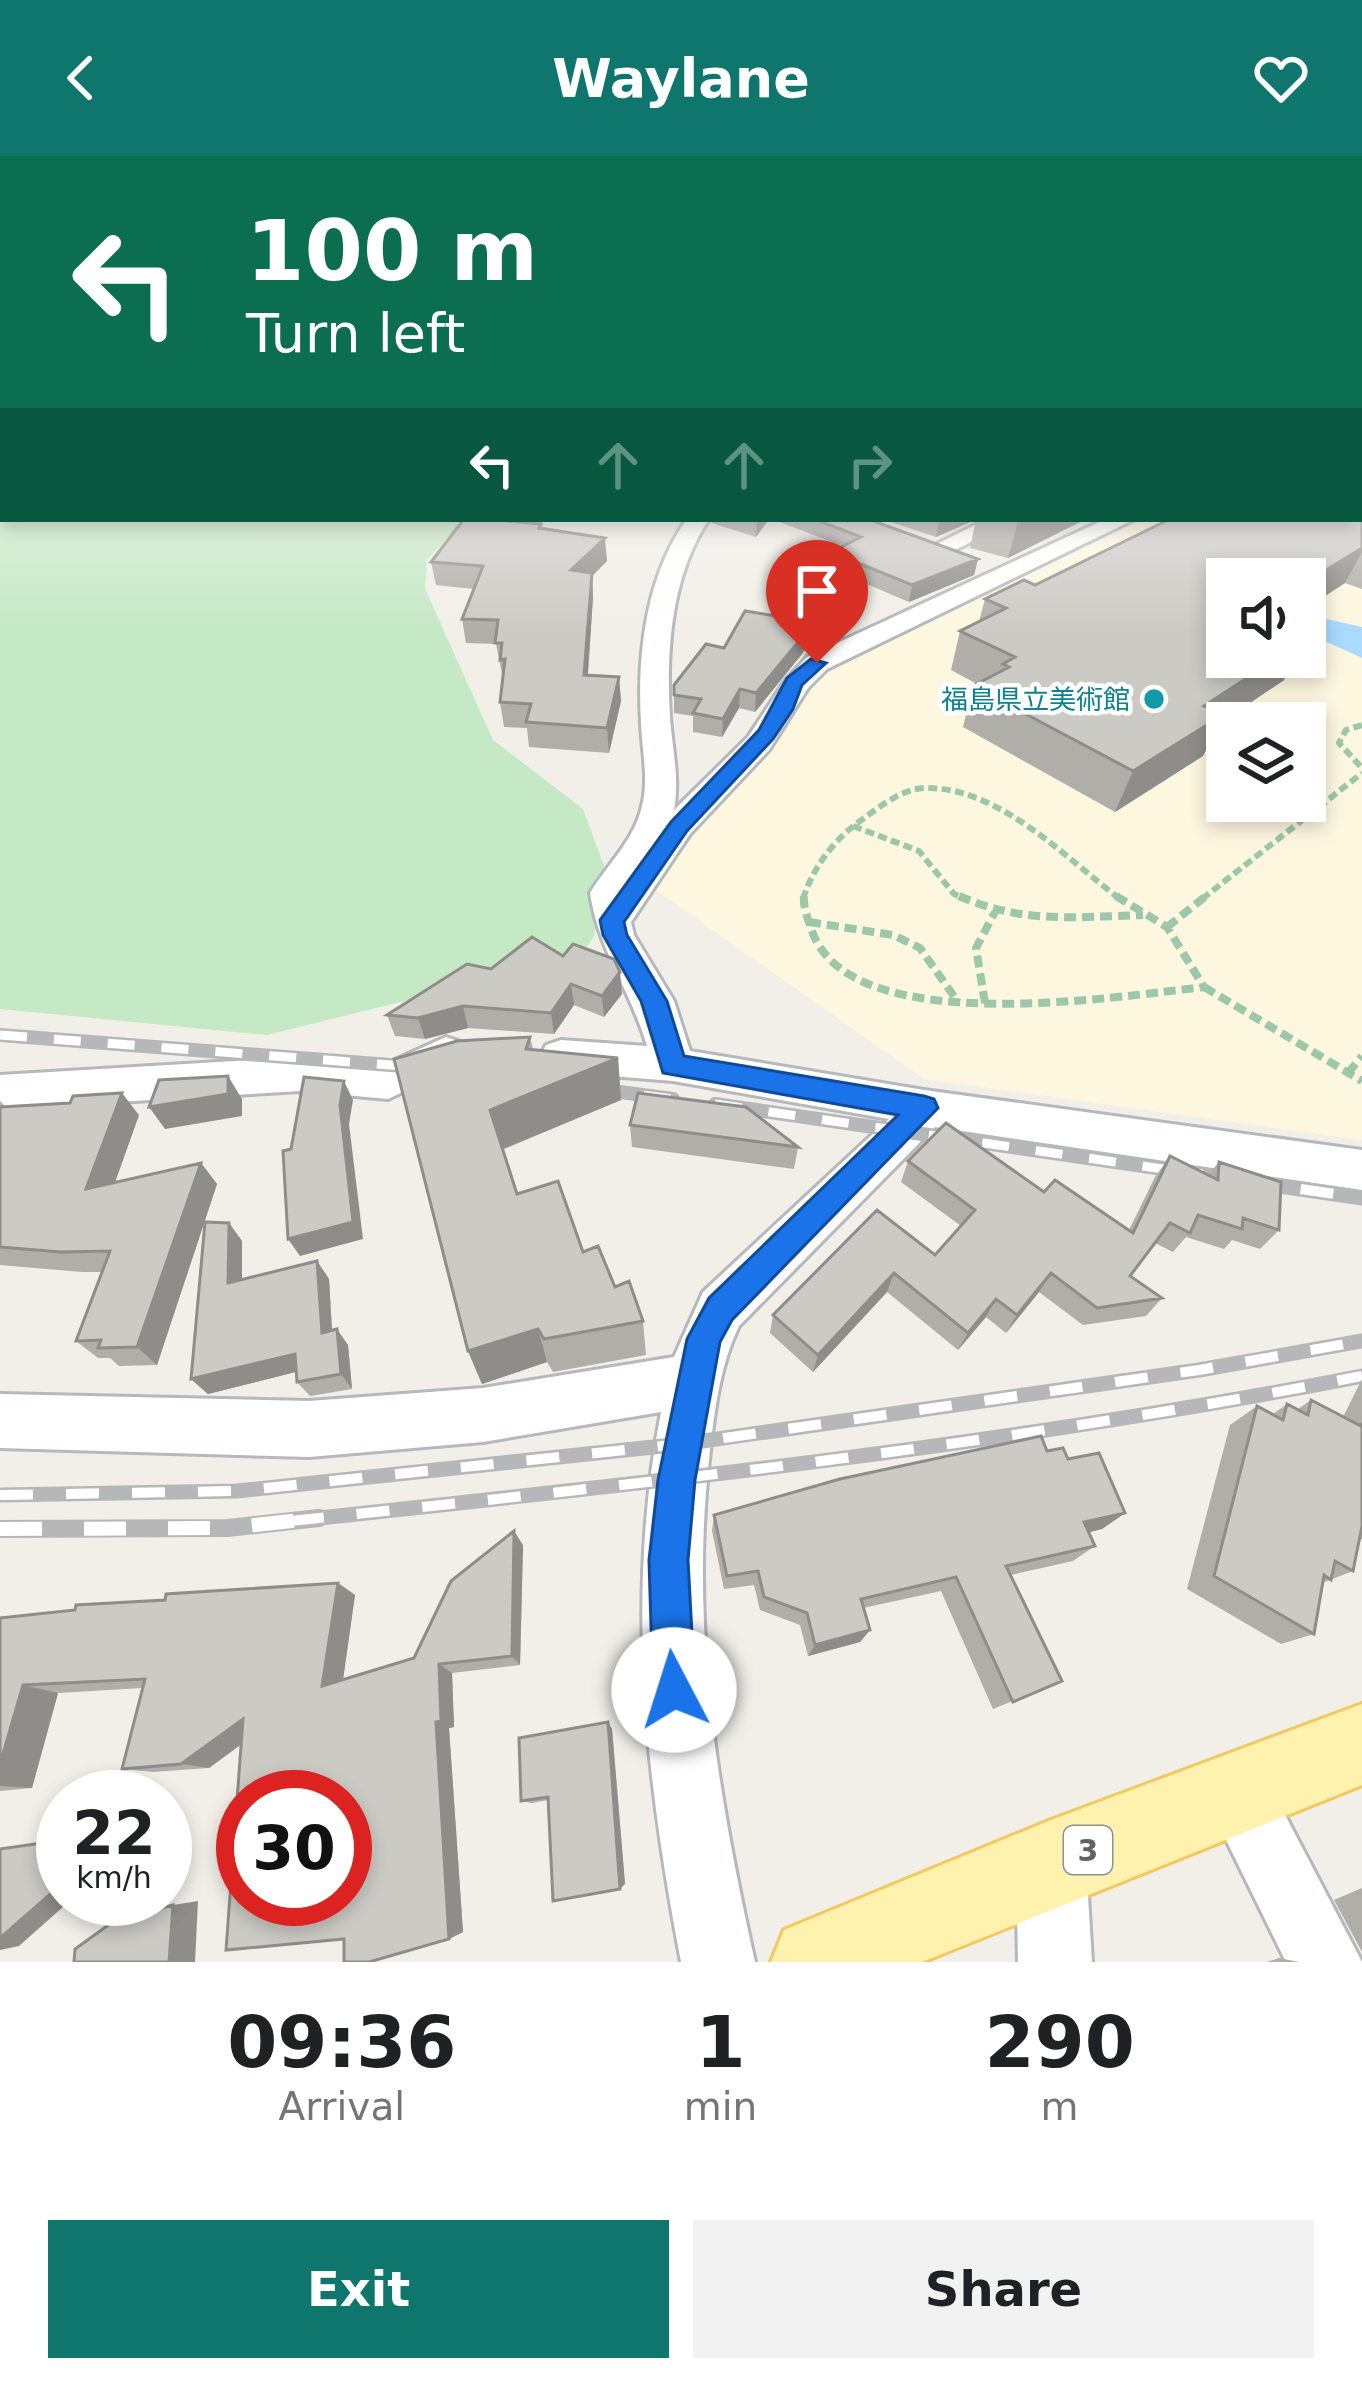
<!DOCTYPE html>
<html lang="en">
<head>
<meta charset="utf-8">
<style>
  :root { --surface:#fff; --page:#f2f2f2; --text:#202124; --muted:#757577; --accent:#0f766e }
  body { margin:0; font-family:"DejaVu Sans","Noto Sans JP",sans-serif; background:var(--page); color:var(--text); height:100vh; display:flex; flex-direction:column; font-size:45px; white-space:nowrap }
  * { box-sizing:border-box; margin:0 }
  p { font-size:39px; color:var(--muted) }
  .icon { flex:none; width:66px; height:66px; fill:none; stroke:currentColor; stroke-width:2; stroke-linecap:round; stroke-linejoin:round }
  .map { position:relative; height:1806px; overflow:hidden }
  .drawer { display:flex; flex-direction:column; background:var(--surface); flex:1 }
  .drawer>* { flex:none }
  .top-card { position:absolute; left:0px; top:0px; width:1362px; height:366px; box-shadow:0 6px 18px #0003; background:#0b6e4f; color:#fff; overflow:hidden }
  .controls { position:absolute; left:1206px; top:402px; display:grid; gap:24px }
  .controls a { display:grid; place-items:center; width:120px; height:120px; border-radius:0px; background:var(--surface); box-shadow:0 6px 18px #0003; font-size:60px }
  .speed { position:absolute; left:36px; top:1614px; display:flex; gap:24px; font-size:60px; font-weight:700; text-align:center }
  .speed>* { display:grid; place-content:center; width:156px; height:156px; border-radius:50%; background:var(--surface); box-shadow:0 6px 18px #0003; line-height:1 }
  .speed small { font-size:30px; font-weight:400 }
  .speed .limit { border:18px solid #d22; background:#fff; color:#111 }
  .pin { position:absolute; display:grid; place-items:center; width:102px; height:102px; color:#fff; margin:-123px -51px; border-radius:50% 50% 50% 0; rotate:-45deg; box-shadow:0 0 12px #0007 }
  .pin .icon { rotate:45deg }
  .me { position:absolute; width:132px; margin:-66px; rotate:355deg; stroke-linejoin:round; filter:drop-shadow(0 0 9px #0008) }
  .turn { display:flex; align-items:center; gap:42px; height:252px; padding:0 48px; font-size:54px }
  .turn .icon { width:156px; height:156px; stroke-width:2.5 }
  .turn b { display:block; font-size:84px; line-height:102px }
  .lanes { display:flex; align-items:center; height:114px; padding:0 48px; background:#0003; justify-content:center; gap:60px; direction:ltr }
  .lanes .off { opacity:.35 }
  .eta { display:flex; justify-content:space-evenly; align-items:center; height:204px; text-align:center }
  .eta b { font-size:72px; font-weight:600; line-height:84px }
  .cta { display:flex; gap:24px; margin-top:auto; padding:24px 48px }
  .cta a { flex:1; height:138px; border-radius:0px; background:var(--accent); color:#fff; font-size:48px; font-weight:600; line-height:138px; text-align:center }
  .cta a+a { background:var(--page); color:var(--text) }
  header { display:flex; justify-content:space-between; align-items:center; height:156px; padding:0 48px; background:var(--accent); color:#fff; font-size:54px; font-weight:600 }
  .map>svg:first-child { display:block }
  .commercial { fill:#fef7e0; fill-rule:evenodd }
  .green { fill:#c5e8c5 }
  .water { fill:#aadaff }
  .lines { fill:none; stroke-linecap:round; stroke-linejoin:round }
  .minor-casing { stroke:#b5b8bc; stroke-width:6 }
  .major-casing { stroke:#f2c960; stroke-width:6 }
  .path-far1 { stroke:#9cc7a9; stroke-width:6; stroke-dasharray:9 4.5; stroke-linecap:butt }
  .path { stroke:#9cc7a9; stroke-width:8; stroke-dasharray:12 6; stroke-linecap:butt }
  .minor { fill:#fff; fill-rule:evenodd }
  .major { fill:#fff2af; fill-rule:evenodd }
  .rail-far2-casing { stroke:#b6b7b8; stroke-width:14 }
  .rail-far1-casing { stroke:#b6b7b8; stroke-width:15 }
  .rail-casing { stroke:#b6b7b8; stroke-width:18 }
  .rail-far2 { stroke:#fff; stroke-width:9; stroke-dasharray:27; stroke-linecap:butt }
  .rail-far1 { stroke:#fff; stroke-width:10; stroke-dasharray:33; stroke-linecap:butt }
  .rail { stroke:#fff; stroke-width:14; stroke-dasharray:42; stroke-linecap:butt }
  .wall { fill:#afaea9 }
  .shaded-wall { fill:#8f8d8a }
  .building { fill:#cccac5; stroke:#8f8d8a; stroke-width:3; fill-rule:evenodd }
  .route { fill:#1a73e8; stroke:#114b97; stroke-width:3 }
  .culture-dot { fill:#0f9aa8; stroke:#fff; stroke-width:4.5 }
  .labels { text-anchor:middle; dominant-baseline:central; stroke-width:9; stroke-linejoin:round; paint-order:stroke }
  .far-culture-label { font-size:27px; fill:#0d838f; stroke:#fff; text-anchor:end }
  .shield { fill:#fff; stroke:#8f9295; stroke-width:3 }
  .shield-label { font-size:30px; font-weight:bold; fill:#5f6368 }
</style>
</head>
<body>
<header><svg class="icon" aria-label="back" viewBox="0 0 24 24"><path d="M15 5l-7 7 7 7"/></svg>Waylane<svg class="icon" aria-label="heart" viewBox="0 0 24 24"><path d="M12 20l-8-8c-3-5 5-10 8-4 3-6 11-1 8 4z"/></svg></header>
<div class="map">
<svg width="1362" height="1806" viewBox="0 0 1362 1806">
  <rect width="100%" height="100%" fill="#f1efe8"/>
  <path class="commercial" d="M 1362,285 L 1362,984 L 924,923 L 653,732 L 710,660 L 783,581 L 798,554 L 803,528 L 1143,363 L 1359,363 ZM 1227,423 L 1305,423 L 1305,501 L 1227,501 ZM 1227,567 L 1305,567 L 1305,645 L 1227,645 Z"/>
  <path class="green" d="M 0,222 L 3,363 L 501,363 L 455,375 L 427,404 L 425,433 L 493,584 L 583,653 L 604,710 L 594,781 L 578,802 L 267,879 L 0,853 Z"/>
  <path class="water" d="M 1322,462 L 1362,471 L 1362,502 L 1305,476 L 1307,466 Z"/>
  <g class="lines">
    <g class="minor-casing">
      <path id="minor" d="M 687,363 L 709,363 C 671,420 666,494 670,561 C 672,592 680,622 674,654 L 748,581 L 785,525 L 807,501 L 1106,363 L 1135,363 L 827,513 L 808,532 L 769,594 L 690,678 L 631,766 L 634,779 L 674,845 L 690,895 L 924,934 L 1362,994 L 1362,1034 L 935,971 L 739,1170 C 719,1211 714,1259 709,1304 C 690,1475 718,1640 755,1806 L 681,1806 C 646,1623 625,1441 661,1256 L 483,1286 L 309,1301 L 0,1292 L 0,1238 L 309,1245 L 483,1232 L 674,1201 L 703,1136 L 889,963 L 673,925 L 561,916 L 546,911 L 540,900 L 546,889 L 561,884 L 647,890 C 630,832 599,796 590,737 C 607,709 635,683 642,650 C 649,623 642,595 641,567 C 637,498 646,420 687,363 Z
        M 987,363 L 1017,363 L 945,399 L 929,399 L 925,394 Z
        M 446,881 L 461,886 L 467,897 L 461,908 L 388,943 L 301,935 L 0,953 L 0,919 L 301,901 L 384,909 Z
        M 1238,1605 L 1262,1615 L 1362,1806 L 1286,1806 L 1204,1639 L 1214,1615 Z
        M 1051,1672 L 1076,1682 L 1086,1707 L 1092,1806 L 1018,1806 L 1016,1707 L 1026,1682 Z"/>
    </g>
    <g class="major-casing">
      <path id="major" d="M 1362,1548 L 1362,1629 L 922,1806 L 771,1806 L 784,1774 L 1051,1664 Z"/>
    </g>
    <path class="path-far1" d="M 1362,569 L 1346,574 L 1339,587 L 1362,612
      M 853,670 L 919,695 L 954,738 L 965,743
      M 803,743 C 813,711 835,682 863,663 C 882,649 904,631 929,632 C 1001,633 1067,703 1120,743
      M 1202,743 L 1362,617"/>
    <path class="path" d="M 804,740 C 803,752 808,763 812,775 C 850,884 1114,841 1204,831
      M 959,740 C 1023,768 1074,761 1143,759
      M 1116,740 L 1167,771 L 1204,831
      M 809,766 L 893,779 L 920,792 L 958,846
      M 1167,771 L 1206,740
      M 1204,831 L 1362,925
      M 985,847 L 976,792 L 995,756
      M 1348,917 L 1362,900"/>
    <use href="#minor" class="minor"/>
    <use href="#major" class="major"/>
    <g class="rail-far2-casing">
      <path id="rail-far2" d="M 0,879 L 429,912
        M 590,932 L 673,943
        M 715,948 L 1191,1017"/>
    </g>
    <g class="rail-far1-casing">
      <path id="rail-far1" d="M 1170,1014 L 1362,1042
        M 0,1339 L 237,1335 L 682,1288 L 1199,1214 L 1362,1185
        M 291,1365 C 649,1327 1009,1289 1362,1220"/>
    </g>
    <g class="rail-casing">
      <path id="rail" d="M 0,1373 L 228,1372 L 319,1362"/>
    </g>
    <use href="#rail-far2" class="rail-far2"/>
    <use href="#rail-far1" class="rail-far1"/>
    <use href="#rail" class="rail"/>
  </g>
  <path class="wall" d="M 1359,222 L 1362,222 L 1362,433 L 1345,427 L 1305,453 L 1305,423 L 1227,423 L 1284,524 L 1219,568 L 1203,600 L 1115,656 L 963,571 L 973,530 L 977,528 L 951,514 L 960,475 L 979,465 L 985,443 L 1035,429 L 1359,363 Z
    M 712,363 L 769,363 L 756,381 L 712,367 Z
    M 772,363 L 868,363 L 978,403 L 974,419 L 909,446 L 829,412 L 831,396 L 842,390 Z
    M 882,363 L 1093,363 L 1080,366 L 1008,402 L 970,392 L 976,364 L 936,381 Z
    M 541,372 L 607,405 L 592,420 L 593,441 L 588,519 L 619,521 L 621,545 L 609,597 L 529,591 L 527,572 L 504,571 L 500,546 L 503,523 L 496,488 L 466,487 L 462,463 L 474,433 L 436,429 L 431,406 Z
    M 816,470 L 802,498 L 755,556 L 739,552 L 722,581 L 693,576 L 693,560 L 674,557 L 674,529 L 724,492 Z
    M 491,813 L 622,838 L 604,861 L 574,849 L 554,878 L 468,872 L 425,883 L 395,880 L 387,859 Z
    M 530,881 L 533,893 L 618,902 L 621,944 L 502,994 L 517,1038 L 583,1096 L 643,1165 L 646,1199 L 553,1216 L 547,1206 L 482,1228 L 468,1195 L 394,903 Z
    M 0,945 L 5,950 L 139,959 L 115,1026 L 201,1007 L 217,1028 L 157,1209 L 119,1210 L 110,1202 L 98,1202 L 76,1185 L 103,1116 L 82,1116 L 0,1109 Z
    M 630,969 L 798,991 L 794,1013 L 632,991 Z
    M 1170,1000 L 1208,1019 L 1219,1006 L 1279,1074 L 1260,1093 L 1232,1084 L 1224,1093 L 1186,1081 L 1173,1096 L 1155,1087 L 1130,1120 L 1162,1142 L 1146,1160 L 1083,1169 L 1039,1136 L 1006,1177 L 986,1161 L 958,1194 L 887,1136 L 813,1216 L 770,1177 L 773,1159 L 935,1099 L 961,1070 L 901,1026 L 908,1005 L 1044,1036 L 1129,1074 L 1155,1021 Z
    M 229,1067 L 242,1085 L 242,1124 L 317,1105 L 329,1123 L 332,1174 L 348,1189 L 352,1233 L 310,1240 L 297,1226 L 296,1216 L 208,1238 L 191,1223 Z
    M 1362,1223 L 1362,1383 L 1358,1384 L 1353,1415 L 1322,1427 L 1314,1478 L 1281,1488 L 1187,1433 L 1230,1269 L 1257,1250 L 1273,1258 L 1287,1248 L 1298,1253 L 1311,1244 L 1343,1261 Z
    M 1047,1295 L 1068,1303 L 1125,1357 L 1102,1373 L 1089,1376 L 1095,1390 L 1073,1405 L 1011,1419 L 1062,1525 L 993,1553 L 941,1435 L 863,1452 L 870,1474 L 860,1486 L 808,1500 L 800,1469 L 760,1454 L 754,1429 L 724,1433 L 712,1375 L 714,1359 Z
    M 523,1389 L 520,1509 L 452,1517 L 454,1571 L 449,1572 L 463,1776 L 449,1783 L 344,1783 L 242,1588 L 209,1612 L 153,1616 L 122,1613 L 142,1532 L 58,1537 L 32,1632 L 0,1635 L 0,1462 L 338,1427 L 355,1439 L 343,1523 L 414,1502 Z
    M 612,1573 L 625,1728 L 548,1644 L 532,1647 L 521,1645 Z
    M 1362,1732 L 1362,1796 L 1334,1744 Z
    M 1279,1802 L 1299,1806 L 1267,1806 Z"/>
  <path class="shaded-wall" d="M 759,363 L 769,363 L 756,381 L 757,365 Z
    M 944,363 L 976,363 L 936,381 L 939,365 Z
    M 1022,363 L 1093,363 L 1080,366 L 1008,402 L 1018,365 Z
    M 605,382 L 607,405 L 592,420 L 593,441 L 586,544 L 571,414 Z
    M 1362,392 L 1362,396 L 1345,427 L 1305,453 L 1305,427 Z
    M 978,403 L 974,419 L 909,446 L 912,429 Z
    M 818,452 L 816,470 L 802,498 L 755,556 L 756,537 Z
    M 1279,501 L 1296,501 L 1284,524 L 1219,568 L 1203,600 L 1115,656 L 1133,615 L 1204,550 Z
    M 619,521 L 621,545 L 609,597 L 607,572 Z
    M 740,533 L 739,552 L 722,581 L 723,563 Z
    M 620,816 L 622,838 L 604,861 L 602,840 Z
    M 571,828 L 574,849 L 554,878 L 551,857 Z
    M 463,850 L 468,872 L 425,883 L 418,862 Z
    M 618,902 L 621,944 L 500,994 L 490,954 Z
    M 228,920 L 242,943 L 242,960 L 165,973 L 149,951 Z
    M 344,925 L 353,944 L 349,968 L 363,1083 L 300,1100 L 288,1083 L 340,949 Z
    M 122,937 L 139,959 L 105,1054 L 86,1033 Z
    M 201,1007 L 217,1028 L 157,1209 L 137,1191 Z
    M 229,1067 L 242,1085 L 242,1144 L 228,1127 Z
    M 317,1105 L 329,1123 L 333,1193 L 322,1177 Z
    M 894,1117 L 887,1136 L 813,1216 L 818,1199 Z
    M 1051,1117 L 1039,1136 L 1006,1177 L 1017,1159 Z
    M 996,1143 L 986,1161 L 958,1194 L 968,1177 Z
    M 337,1173 L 348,1189 L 352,1233 L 341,1218 Z
    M 538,1173 L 547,1206 L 482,1228 L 468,1195 Z
    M 295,1198 L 307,1213 L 208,1238 L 191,1223 Z
    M 1125,1357 L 1102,1373 L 1063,1383 L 1084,1366 Z
    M 514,1375 L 523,1389 L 520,1509 L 512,1500 Z
    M 338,1427 L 355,1439 L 341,1538 L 322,1530 Z
    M 870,1474 L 860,1486 L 808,1500 L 815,1489 Z
    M 439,1508 L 452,1517 L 454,1571 L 449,1572 L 463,1776 L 449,1783 L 436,1566 Z
    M 23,1529 L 58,1537 L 32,1632 L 0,1630 L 0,1608 Z
    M 243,1563 L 267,1569 L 209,1612 L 181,1608 Z
    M 608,1566 L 612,1573 L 625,1728 L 620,1733 Z
    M 63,1727 L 63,1743 L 72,1743 L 19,1790 L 0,1794 L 0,1782 Z
    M 198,1745 L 195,1806 L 169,1806 L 173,1749 Z"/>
  <path class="building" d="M 1359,222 L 1362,222 L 1362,270 L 1359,269 Z
    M 1362,299 L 1362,392 L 1305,427 L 1305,423 L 1227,423 L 1227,501 L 1279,501 L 1204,550 L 1223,559 L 1133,615 L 973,530 L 1009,511 L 1003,508 L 1015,501 L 960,475 L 1006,452 L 985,443 L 1024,424 L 1035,429 L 1170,363 L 1359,363 L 1359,301 Z
    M 464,363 L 487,363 L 541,368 L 539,372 L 605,382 L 571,414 L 592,417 L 584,519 L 619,521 L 607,572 L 526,566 L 531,548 L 500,546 L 505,503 L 500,504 L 502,487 L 495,487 L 498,464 L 462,463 L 483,410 L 431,406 Z
    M 814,363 L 868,363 L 978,403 L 912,429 L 831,396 L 861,381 Z
    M 784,447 L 818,452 L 804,479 L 756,537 L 740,533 L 723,563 L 693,557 L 701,543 L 674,539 L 674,529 L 706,488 L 724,492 L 745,455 L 776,460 Z
    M 532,781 L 563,800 L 573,788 L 614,803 L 620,816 L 602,840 L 571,828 L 551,857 L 463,850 L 418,862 L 387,859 L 467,808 L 491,813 Z
    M 530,881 L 526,893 L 618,902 L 490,954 L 517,1038 L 558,1025 L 583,1096 L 598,1090 L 615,1131 L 629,1125 L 643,1165 L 544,1183 L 538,1173 L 468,1195 L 394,903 L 457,885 Z
    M 228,920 L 228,938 L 149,951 L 159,924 Z
    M 304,921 L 344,925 L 340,949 L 353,1066 L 288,1083 L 283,995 L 291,993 Z
    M 122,937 L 86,1033 L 201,1007 L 137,1191 L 98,1192 L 101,1184 L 76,1185 L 110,1095 L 61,1096 L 0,1091 L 0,951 L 70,947 L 73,940 Z
    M 638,937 L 746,951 L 798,991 L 630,969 Z
    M 946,967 L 1044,1036 L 1055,1024 L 1133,1077 L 1170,1000 L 1218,1024 L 1219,1006 L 1281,1026 L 1279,1074 L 1243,1062 L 1242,1073 L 1198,1059 L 1190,1077 L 1170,1067 L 1130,1120 L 1162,1142 L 1097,1152 L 1051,1117 L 1017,1159 L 996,1143 L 968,1177 L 894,1117 L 818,1199 L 773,1159 L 877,1054 L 935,1099 L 975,1054 L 908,1005 Z
    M 205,1066 L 229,1067 L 228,1127 L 317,1105 L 322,1177 L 337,1173 L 341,1218 L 297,1226 L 295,1198 L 191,1223 Z
    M 1311,1244 L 1361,1270 L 1362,1267 L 1362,1370 L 1353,1415 L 1335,1405 L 1331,1424 L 1324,1419 L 1314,1478 L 1214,1420 L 1257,1250 L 1283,1264 L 1287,1248 L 1308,1259 Z
    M 1041,1280 L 1047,1295 L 1063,1292 L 1068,1303 L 1099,1297 L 1125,1357 L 1084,1366 L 1095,1390 L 1006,1410 L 1062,1525 L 1013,1546 L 956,1421 L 861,1443 L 870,1474 L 815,1489 L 807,1457 L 764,1441 L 758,1415 L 727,1420 L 714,1359 L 840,1323 Z
    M 514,1375 L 512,1500 L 439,1508 L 441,1565 L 436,1566 L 449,1783 L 369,1806 L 344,1806 L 344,1783 L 226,1794 L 243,1563 L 181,1608 L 122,1613 L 145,1523 L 23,1529 L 0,1608 L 0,1462 L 75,1454 L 76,1449 L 165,1444 L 166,1438 L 338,1427 L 322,1530 L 414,1502 L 451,1425 ZM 243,1641 L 345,1641 L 345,1743 L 243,1743 Z
    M 608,1566 L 620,1733 L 553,1745 L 548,1641 L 521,1645 L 519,1582 Z
    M 63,1684 L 63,1727 L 0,1782 L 0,1693 Z
    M 173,1749 L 169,1806 L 74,1806 L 75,1793 L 114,1765 Z"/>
  <linearGradient id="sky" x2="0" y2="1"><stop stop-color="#8fc3f1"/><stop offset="0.47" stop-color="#f9f8f5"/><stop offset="1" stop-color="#f9f8f5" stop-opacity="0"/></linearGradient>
  <rect width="1362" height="475" fill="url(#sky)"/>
  <path class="route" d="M 811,503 L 826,507 L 802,529 L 793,553 L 773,583 L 687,675 L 624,766 L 627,779 L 667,845 L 684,900 L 924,940 L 934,943 L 938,952 L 732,1164 L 720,1186 L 695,1324 L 688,1404 L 695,1534 L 689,1549 L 674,1555 L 660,1549 L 653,1534 L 649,1404 L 658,1324 L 687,1183 L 709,1142 L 898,959 L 663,917 L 641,845 L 603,779 L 600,764 L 671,666 L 759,574 L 787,522 Z"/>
  <circle class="culture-dot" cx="1154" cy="543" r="12"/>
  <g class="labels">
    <g class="far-culture-label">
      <text x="1130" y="543">福島県立美術館</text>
    </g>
    <rect class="shield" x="1064" y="1670" width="48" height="48" rx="9"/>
    <g class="shield-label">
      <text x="1088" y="1694">3</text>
    </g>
  </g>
</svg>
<div class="controls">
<a><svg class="icon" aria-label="sound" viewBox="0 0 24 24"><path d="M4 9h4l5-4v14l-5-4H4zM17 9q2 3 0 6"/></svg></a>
<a><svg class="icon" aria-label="layers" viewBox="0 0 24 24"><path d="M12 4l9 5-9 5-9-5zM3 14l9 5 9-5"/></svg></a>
</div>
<div class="speed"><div>22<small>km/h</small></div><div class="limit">30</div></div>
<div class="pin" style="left:817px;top:507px;background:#d93025"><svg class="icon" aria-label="arrive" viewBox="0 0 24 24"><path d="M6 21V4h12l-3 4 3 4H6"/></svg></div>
<svg class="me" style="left:674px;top:1534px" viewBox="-20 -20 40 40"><circle r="19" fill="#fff"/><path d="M0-13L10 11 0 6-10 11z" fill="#1a73e8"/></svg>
<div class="top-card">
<div class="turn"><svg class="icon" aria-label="left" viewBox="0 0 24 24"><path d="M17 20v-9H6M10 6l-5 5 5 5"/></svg><div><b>100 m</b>Turn left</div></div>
<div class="lanes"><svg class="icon" aria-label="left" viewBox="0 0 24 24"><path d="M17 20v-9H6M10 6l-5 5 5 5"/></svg><svg class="icon off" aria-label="ahead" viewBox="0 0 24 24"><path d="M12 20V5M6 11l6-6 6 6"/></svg><svg class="icon off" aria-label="ahead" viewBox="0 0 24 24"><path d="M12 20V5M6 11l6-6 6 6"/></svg><svg class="icon off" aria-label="right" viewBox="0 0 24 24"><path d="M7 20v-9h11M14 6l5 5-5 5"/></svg></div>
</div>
</div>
<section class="drawer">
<div class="eta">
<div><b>09:36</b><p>Arrival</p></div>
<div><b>1</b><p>min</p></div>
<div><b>290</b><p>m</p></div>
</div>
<div class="cta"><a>Exit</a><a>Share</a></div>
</section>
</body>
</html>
